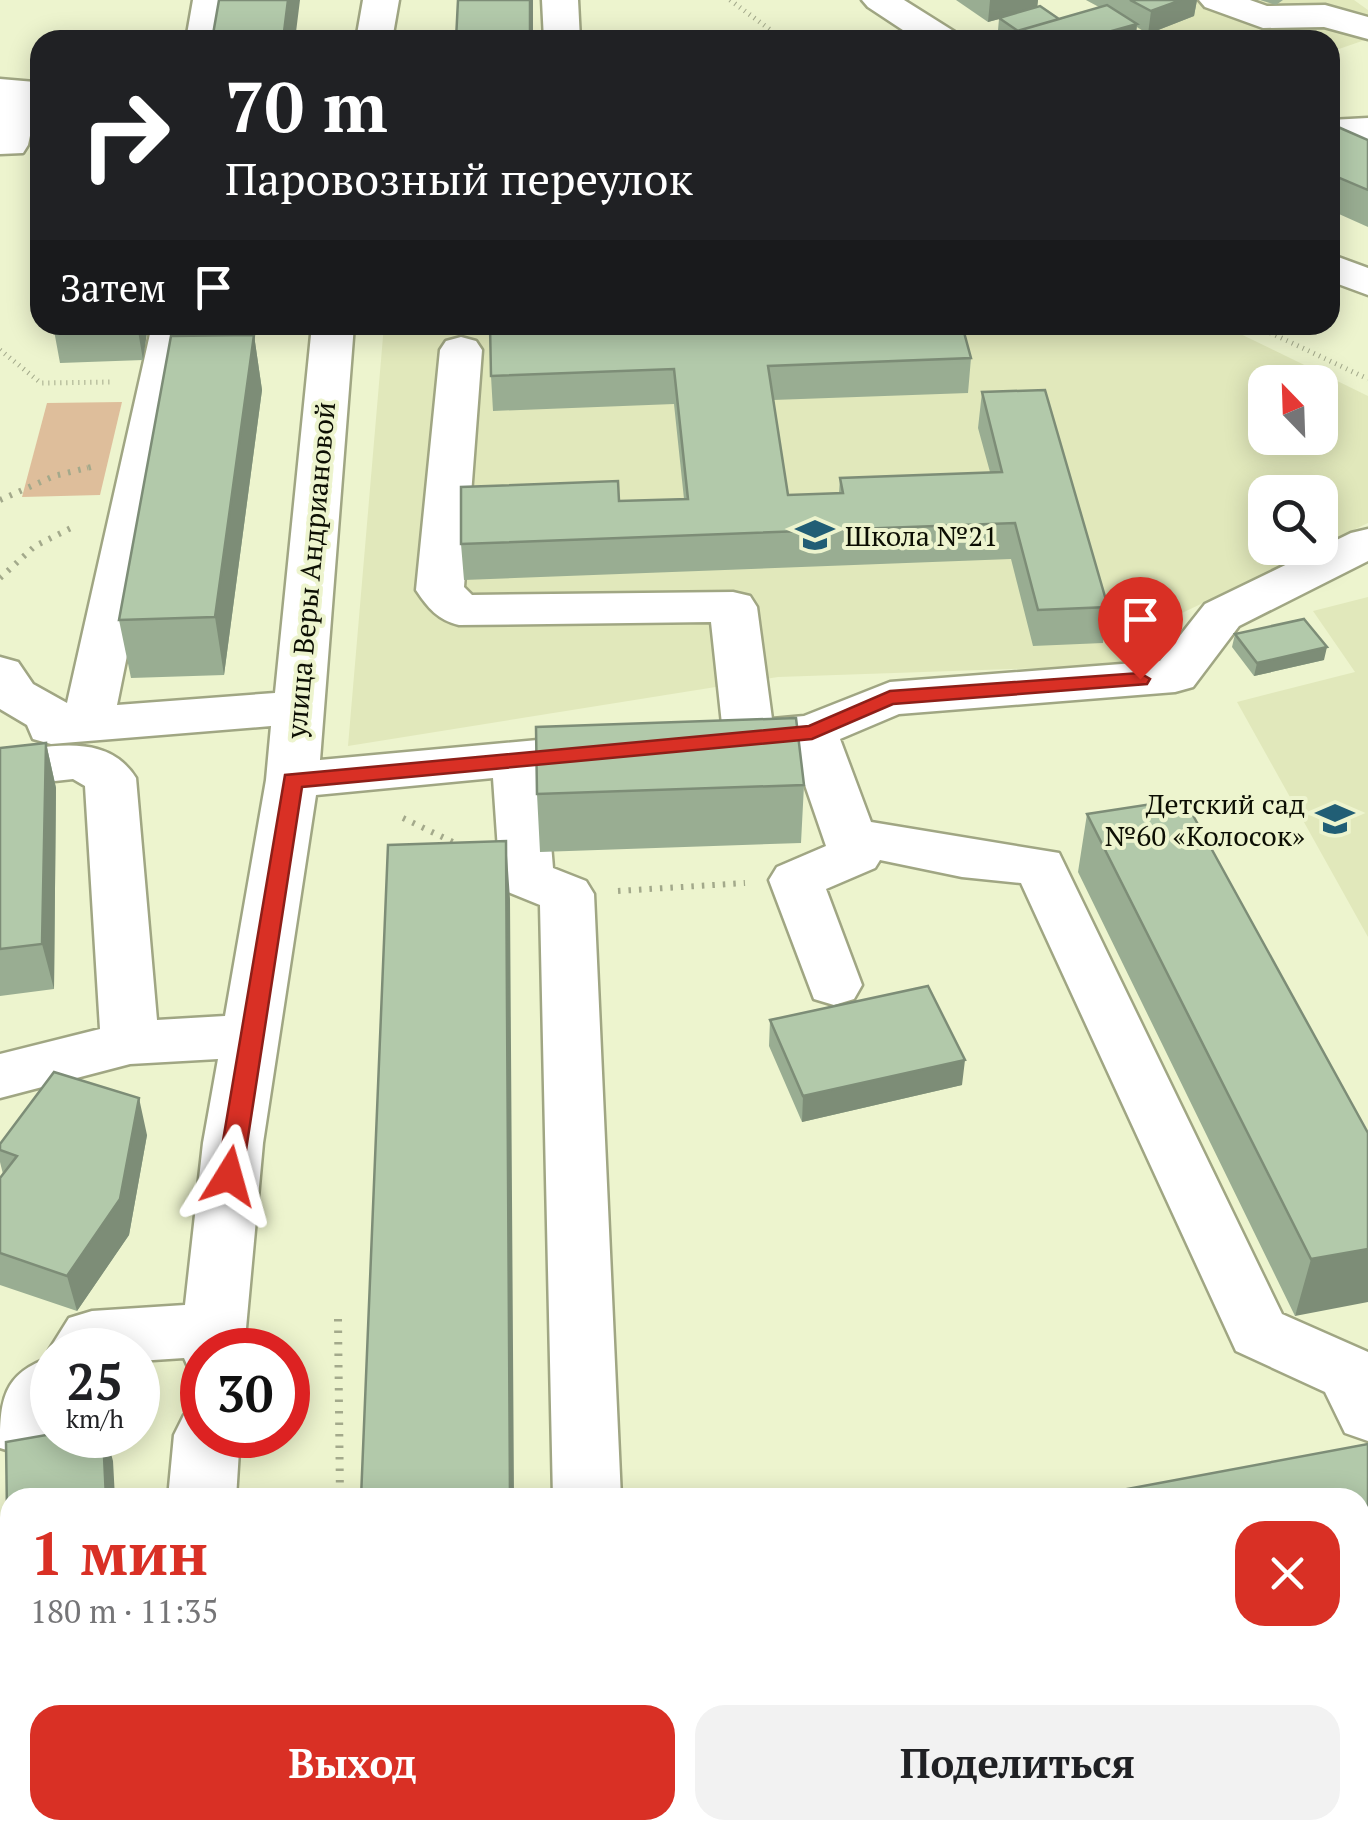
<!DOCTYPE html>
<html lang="ru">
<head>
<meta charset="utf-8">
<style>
  :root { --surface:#fff; --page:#f2f2f2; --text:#202124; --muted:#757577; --accent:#d93025 }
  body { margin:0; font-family:"PT Serif",serif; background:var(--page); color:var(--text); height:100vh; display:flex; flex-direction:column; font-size:38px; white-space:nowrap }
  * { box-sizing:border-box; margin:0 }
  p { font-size:32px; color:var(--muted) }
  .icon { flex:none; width:55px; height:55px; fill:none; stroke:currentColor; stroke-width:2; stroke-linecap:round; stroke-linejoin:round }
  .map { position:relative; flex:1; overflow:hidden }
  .sheet { position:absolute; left:0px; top:1488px; width:1370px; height:352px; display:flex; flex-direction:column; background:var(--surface); border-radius:30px 30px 0 0; box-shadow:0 5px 25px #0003 }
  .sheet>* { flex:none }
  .top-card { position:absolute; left:30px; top:30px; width:1310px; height:305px; border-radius:30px; box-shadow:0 5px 25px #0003; background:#202124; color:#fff; overflow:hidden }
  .needle { width:65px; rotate:337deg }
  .fabs { position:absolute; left:1248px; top:365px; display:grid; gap:20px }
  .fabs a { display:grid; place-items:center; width:90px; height:90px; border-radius:20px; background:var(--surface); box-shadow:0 5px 25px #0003; font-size:50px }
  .speed { position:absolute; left:30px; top:1328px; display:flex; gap:20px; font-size:50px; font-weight:700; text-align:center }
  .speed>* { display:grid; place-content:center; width:130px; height:130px; border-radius:50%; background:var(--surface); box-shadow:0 5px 25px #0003; line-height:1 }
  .speed small { font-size:25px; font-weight:400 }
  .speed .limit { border:15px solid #d22; background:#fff; color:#111 }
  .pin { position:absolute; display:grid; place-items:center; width:85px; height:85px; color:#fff; margin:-102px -42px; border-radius:50% 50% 50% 0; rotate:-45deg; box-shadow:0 0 10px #0007 }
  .pin .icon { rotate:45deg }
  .me { position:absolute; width:110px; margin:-55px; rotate:8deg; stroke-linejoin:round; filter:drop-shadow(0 0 8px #0008) }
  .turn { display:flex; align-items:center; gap:35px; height:210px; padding:0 30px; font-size:45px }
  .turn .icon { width:130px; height:130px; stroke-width:2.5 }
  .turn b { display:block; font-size:70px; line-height:85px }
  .then { display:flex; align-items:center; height:95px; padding:0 30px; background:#0003; gap:20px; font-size:38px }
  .round { display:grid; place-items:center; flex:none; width:105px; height:105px; border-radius:30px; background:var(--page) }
  .summary { display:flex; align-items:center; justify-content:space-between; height:170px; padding:0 30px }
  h1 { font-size:60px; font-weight:800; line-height:75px; color:var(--accent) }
  .cta { display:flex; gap:20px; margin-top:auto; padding:20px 30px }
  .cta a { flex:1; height:115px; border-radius:30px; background:var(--accent); color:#fff; font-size:40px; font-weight:800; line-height:115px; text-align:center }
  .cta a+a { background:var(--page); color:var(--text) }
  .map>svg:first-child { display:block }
  .built { fill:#e1e8bb; fill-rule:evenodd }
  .green { fill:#debe9b }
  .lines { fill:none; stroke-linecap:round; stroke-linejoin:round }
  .minor-casing { stroke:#a0a683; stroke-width:5 }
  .path-far2 { stroke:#a3a98b; stroke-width:5; stroke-dasharray:1 5; stroke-linecap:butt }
  .path-far1 { stroke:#a3a98b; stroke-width:6; stroke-dasharray:2.5 8; stroke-linecap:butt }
  .path { stroke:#a3a98b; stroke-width:8; stroke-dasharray:2.5 9; stroke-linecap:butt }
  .minor { fill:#fff; fill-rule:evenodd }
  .wall { fill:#99ad92 }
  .shaded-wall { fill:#7d8d77 }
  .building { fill:#b2c9aa; stroke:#7d8d77; stroke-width:2.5 }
  .route { fill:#d93025; stroke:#8d1f18; stroke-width:2.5 }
  .labels { text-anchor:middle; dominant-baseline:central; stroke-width:8; stroke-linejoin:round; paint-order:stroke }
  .poi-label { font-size:28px; fill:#0c0e03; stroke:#edf4ce; text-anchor:start }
  .street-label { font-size:28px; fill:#0c0e03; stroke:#edf4ce }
</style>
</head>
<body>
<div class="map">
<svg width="1368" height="1839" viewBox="0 0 1368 1839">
  <rect width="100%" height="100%" fill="#edf4ce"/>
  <path class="built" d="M 1086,0 L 1354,0 L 1368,10 L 1368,39 L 1330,52 L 1330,40 L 1171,40 L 1158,30 L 1148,34 Z
    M 384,325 L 1222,325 L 1368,396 L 1368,523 L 1320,546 L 1320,492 L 1265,492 L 1265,548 L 1318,548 L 1182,613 L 1161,664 L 778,677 L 348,746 ZM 1265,382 L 1320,382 L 1320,438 L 1265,438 Z
    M 1368,597 L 1368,937 L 1237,702 L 1355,672 L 1313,611 Z"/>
  <path class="green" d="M 122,402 L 100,495 L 22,497 L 47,403 Z"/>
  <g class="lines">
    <g class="minor-casing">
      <path id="minor" d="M 193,0 L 229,0 L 222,40 L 186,40 Z
        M 363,0 L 399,0 L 392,40 L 356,40 Z
        M 542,0 L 578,0 L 580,40 L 544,40 Z
        M 862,0 L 904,0 L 955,32 L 960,40 L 918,40 L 868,7 Z
        M 1199,0 L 1250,0 L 1267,6 L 1325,5 L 1368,17 L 1368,39 L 1324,27 L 1263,28 L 1205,7 Z
        M 0,79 L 35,82 L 40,89 L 28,145 L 23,153 L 0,154 Z
        M 1368,118 L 1368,140 L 1330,142 L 1330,120 Z
        M 1330,254 L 1368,268 L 1368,295 L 1330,281 Z
        M 152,325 L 194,325 L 117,705 L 275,693 L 312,325 L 354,325 L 320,760 L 613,733 L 631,738 L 639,750 L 631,762 L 545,773 L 553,868 L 586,881 L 594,894 L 621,1498 L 553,1498 L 540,905 L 508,892 L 500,879 L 493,778 L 316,795 L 263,1143 L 244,1350 L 202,1350 L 202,1373 L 189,1369 L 184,1358 L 138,1361 L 138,1350 L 52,1350 C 52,1391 67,1471 0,1448 C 0,1401 2,1373 52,1357 L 49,1350 L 69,1318 L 92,1311 L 185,1305 L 203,1143 L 218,1059 L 130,1064 L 0,1098 L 0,1054 L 100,1029 L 85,786 L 73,779 L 0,787 L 0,753 C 46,748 106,730 136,778 L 157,1020 L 225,1016 L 266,780 L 271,726 L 51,744 L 33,739 L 27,725 L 0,709 L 0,657 L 18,662 L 33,684 L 67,703 Z
        M 461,337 L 476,341 L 482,350 L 464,587 L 472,595 L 733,592 L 750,596 L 757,607 L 772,719 L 804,716 L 890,682 L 1160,661 L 1205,604 L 1351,533 L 1368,529 L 1368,561 L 1239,626 L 1193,687 L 1175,692 L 899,714 L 840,739 L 871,822 L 1059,853 L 1282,1314 L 1368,1352 L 1368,1441 L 1345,1433 L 1325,1392 L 1236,1351 L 1021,883 L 962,877 L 880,860 L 875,868 L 826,889 L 862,985 L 854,999 L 834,1005 L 814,999 L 769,880 L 777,867 L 826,846 L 793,750 L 723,757 L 705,752 L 697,740 L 705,728 L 722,724 L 711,622 L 459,625 C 438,620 428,608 416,590 L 440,350 L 446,341 Z
        M 202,1408 L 202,1435 L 240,1435 L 236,1498 L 168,1498 L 174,1435 L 184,1415 Z
        M 1368,1727 L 1368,1795 L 1360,1797 L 1360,1729 Z
        M 143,1830 L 217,1830 L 216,1839 L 142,1839 Z
        M 493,1830 L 567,1830 L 569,1839 L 495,1839 Z
        M 927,1830 L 1045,1830 L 1041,1839 L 924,1839 Z"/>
    </g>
    <path class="path-far2" d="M 730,0 L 784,40
      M 1254,325 L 1368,379
      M 0,350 L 41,383 L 112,382
      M 87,468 L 91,467"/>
    <path class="path-far1" d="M 0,500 L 54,476 L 91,467
      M 0,578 L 35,546 L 77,525
      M 403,818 L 459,845
      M 618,891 L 745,883"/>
    <path class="path" d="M 338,1319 L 340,1498
      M 348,1830 L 348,1839"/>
    <use href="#minor" class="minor"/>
  </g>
  <path class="wall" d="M 956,0 L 1038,0 L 1037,7 L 1059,19 L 1099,7 L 1086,0 L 1197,0 L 1194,16 L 1148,34 L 1137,27 L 1135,40 L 1006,40 L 1007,36 L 998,30 L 999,19 L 988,22 Z
    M 1260,0 L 1283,0 L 1276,5 Z
    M 1330,131 L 1368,140 L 1368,227 L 1330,210 Z
    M 53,325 L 148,325 L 143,360 L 60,363 Z
    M 254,335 L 262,390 L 224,675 L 131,678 L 119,620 Z
    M 971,358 L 968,393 L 773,400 L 788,495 L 839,493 L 840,478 L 990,472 L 978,428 L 982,392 L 1108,607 L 1103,643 L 1033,646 L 1011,559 L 464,580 L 461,544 L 619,501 L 684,499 L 674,404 L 493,411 L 491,376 Z
    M 1235,634 L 1324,660 L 1254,676 L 1232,647 Z
    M 46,743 L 56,788 L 54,989 L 0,996 L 0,748 Z
    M 804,785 L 801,843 L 540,852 L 537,794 Z
    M 1087,814 L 1368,1133 L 1295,1316 L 1078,872 Z
    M 770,1020 L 962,1085 L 802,1122 L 769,1046 Z
    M 147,1135 L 129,1235 L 77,1311 L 0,1285 L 0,1178 L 3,1174 L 0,1162 L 0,1144 Z
    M 370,1830 L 463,1830 L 464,1836 L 448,1839 L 372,1839 Z"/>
  <path class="shaded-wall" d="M 288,0 L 300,0 L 295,40 L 283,40 Z
    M 530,0 L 533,0 L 533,40 L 530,40 Z
    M 990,0 L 1038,0 L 1037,9 L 988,22 Z
    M 1181,0 L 1197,0 L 1194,16 L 1148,34 L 1151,11 Z
    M 1137,24 L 1135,40 L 1105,40 L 1108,32 Z
    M 137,325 L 148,325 L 143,360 Z
    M 254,335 L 262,390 L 224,675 L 215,617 Z
    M 1327,647 L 1324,660 L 1254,676 L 1257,663 Z
    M 46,743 L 56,788 L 54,989 L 42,944 Z
    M 506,841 L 510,899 L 514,1498 L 510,1498 Z
    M 965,1060 L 962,1085 L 802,1122 L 803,1096 Z
    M 139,1098 L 147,1135 L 129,1235 L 77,1311 L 67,1276 Z
    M 1368,1249 L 1368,1302 L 1295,1316 L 1311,1259 Z
    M 103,1435 L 106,1435 L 113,1461 L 115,1498 L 106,1498 Z
    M 1368,1571 L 1368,1621 L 1360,1623 L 1360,1572 Z"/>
  <path class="building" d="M 219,0 L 288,0 L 283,40 L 212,40 Z
    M 458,0 L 530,0 L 530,40 L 456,40 Z
    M 1130,0 L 1181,0 L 1151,11 Z
    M 1107,5 L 1137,24 L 1108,32 L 1115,37 L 1105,40 L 1016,40 L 1007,34 Z
    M 1040,6 L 1059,19 L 1018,31 L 999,18 Z
    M 1338,127 L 1368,140 L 1368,190 L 1330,174 L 1330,131 Z
    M 490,325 L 962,325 L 971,358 L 768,366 L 788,495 L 843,493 L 840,478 L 1002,472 L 982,392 L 1045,390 L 1108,607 L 1038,610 L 1015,523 L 461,544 L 461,487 L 618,481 L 619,501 L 688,499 L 674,369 L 491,376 Z
    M 254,335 L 215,617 L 119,620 L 171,336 Z
    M 1304,619 L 1327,647 L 1257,663 L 1235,634 Z
    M 796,718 L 804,785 L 537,794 L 536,727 Z
    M 46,743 L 42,944 L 0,949 L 0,748 Z
    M 1184,799 L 1368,1133 L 1368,1249 L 1311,1259 L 1087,814 Z
    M 506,841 L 510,1498 L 361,1498 L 388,845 Z
    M 928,986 L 965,1060 L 803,1096 L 770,1020 Z
    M 54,1072 L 139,1098 L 120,1199 L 67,1276 L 0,1253 L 0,1178 L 17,1156 L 0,1150 L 0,1144 Z
    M 52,1434 L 103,1435 L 106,1498 L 10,1498 L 10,1512 L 7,1513 L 6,1442 Z
    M 1368,1444 L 1368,1571 L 1360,1572 L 1360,1498 L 1079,1498 Z"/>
  <path class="route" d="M 1140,673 L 1150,679 L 1147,684 L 893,704 L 812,739 L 302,787 L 242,1176 L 238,1183 L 220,1183 L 217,1176 L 285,775 L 809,726 L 890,691 Z"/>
  <defs>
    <g id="school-bare" transform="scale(3)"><path d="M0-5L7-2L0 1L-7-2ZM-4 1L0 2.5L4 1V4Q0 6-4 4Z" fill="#215e75" stroke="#edf4ce" stroke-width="2.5" paint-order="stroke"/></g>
  </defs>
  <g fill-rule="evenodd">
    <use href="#school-bare" x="815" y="535"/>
    <use href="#school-bare" x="1335" y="819"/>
  </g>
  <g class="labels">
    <g class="poi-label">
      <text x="845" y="535">Школа №21</text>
      <text x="1305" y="803" text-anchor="end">Детский сад<tspan x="1305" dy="32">№60 «Колосок»</tspan></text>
    </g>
    <g class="street-label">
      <text transform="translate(310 570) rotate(-85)">улица Веры Андриановой</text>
    </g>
  </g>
</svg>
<div class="fabs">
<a><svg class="needle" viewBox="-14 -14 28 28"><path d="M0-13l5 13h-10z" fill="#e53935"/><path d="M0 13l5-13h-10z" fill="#757577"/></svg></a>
<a><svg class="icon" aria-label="search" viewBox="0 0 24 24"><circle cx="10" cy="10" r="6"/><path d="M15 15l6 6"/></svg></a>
</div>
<div class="speed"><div>25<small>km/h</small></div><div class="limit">30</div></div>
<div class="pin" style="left:1140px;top:679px;background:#d93025"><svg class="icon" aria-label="arrive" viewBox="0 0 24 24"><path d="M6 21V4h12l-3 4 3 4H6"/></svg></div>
<svg class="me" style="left:229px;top:1176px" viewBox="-20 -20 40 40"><path d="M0-17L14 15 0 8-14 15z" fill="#d93025" stroke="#fff" stroke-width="4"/></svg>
<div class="top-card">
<div class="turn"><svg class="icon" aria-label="right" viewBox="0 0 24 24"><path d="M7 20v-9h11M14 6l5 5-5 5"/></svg><div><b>70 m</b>Паровозный переулок</div></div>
<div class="then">Затем<svg class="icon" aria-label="arrive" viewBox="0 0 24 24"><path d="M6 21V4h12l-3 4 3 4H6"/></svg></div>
</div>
<section class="sheet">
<div class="summary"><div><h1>1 мин</h1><p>180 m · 11:35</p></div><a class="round" style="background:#d93025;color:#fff"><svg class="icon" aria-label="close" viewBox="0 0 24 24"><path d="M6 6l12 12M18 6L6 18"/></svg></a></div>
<div class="cta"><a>Выход</a><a>Поделиться</a></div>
</section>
</div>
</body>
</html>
